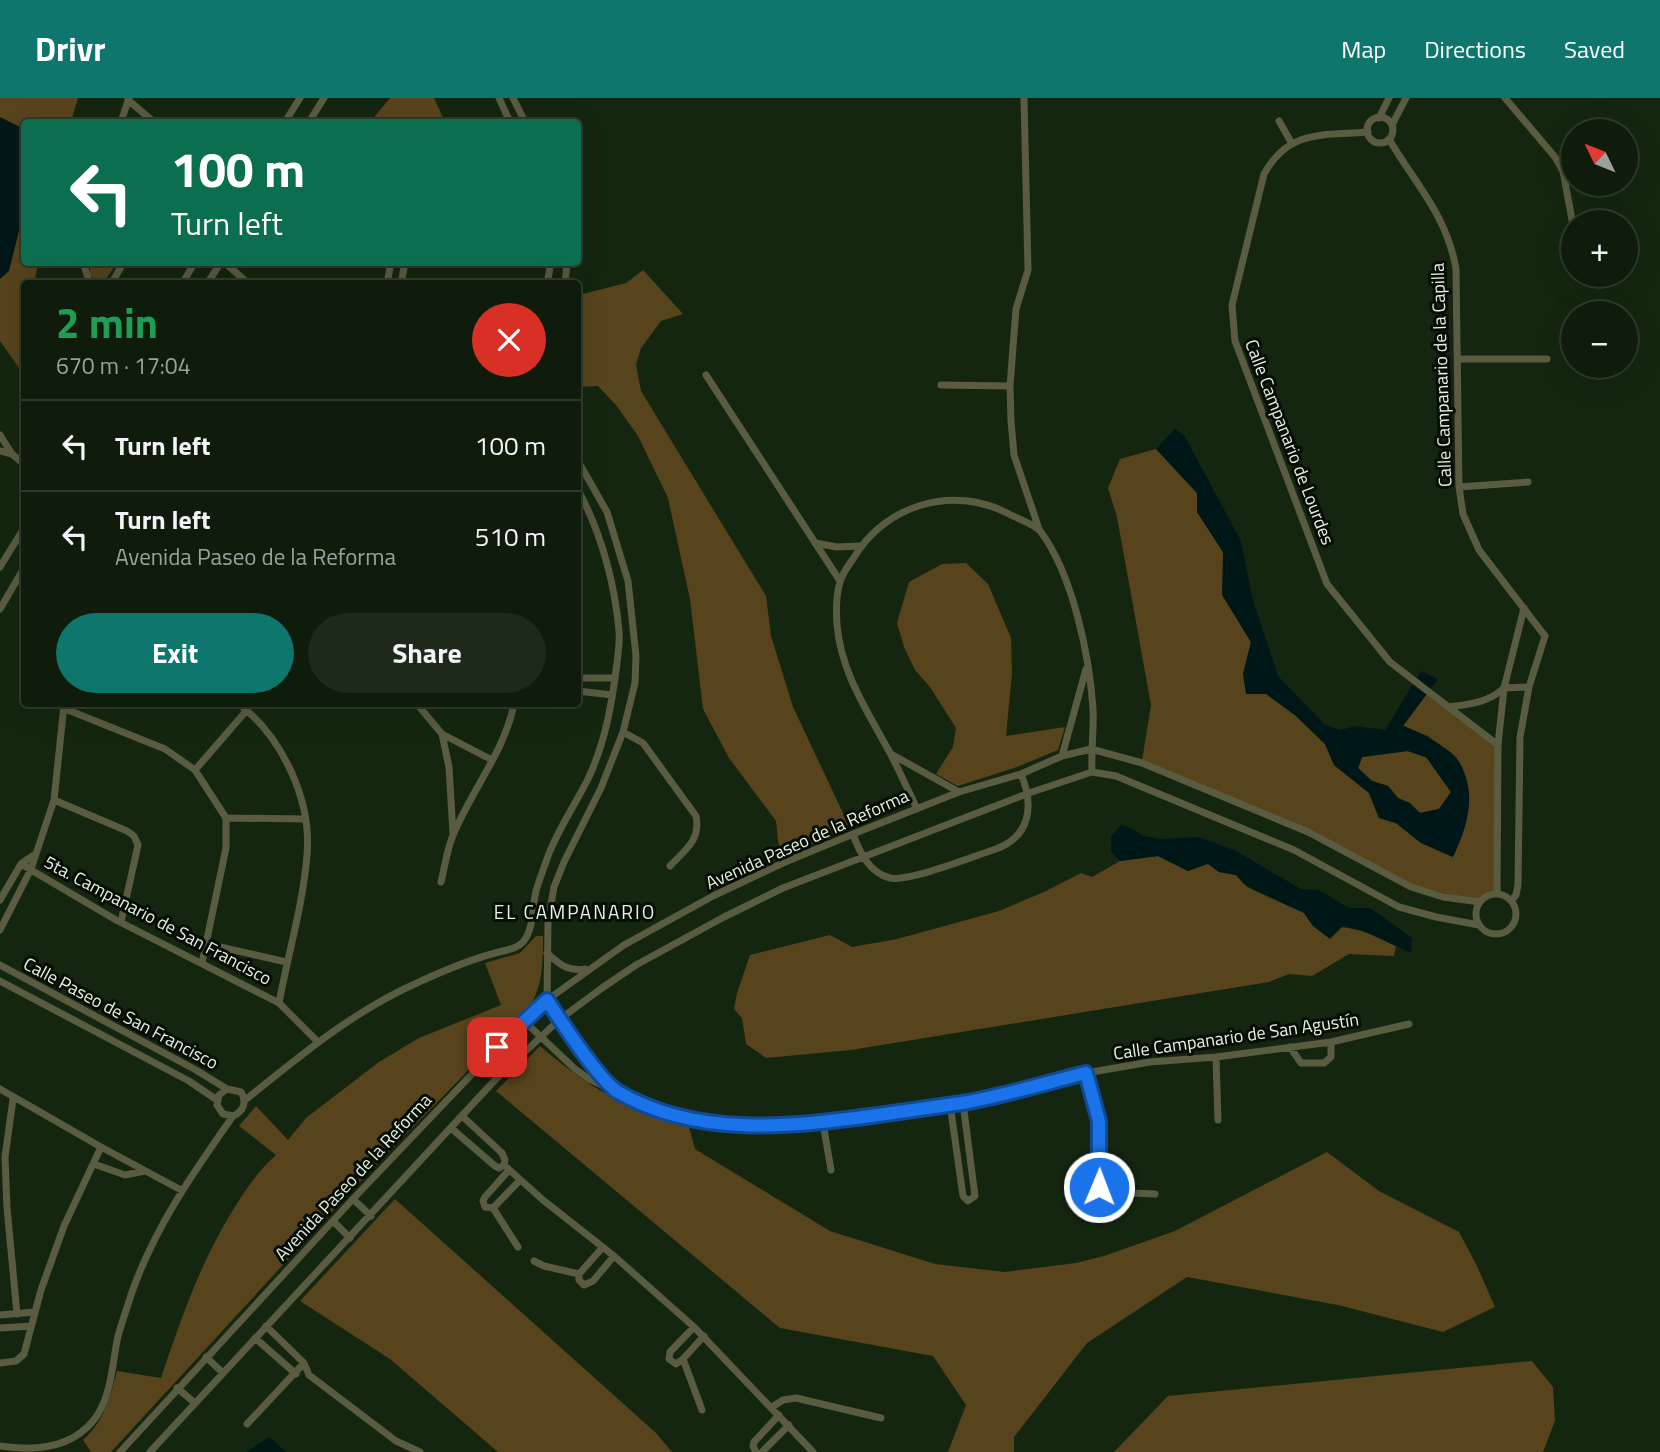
<!DOCTYPE html>
<html lang="en">
<head>
<meta charset="utf-8">
<style>
  :root { --surface:#0f1c0c; --page:#1d291a; --text:#f1f3f6; --muted:#9ba19d; --line:#2f3a2d; --accent:#0f766e }
  body { margin:0; font-family:"Titillium Web",sans-serif; background:var(--page); color:var(--text); height:100vh; display:flex; flex-direction:column; font-size:26px; white-space:nowrap }
  * { box-sizing:border-box; margin:0 }
  p { font-size:23px; color:var(--muted) }
  .icon { flex:none; width:38px; height:38px; fill:none; stroke:currentColor; stroke-width:2; stroke-linecap:round; stroke-linejoin:round }
  .map { position:relative; flex:1; overflow:hidden }
  .sheet { position:absolute; left:21px; top:182px; width:560px; height:427px; display:flex; flex-direction:column; background:var(--surface); border-radius:7px; box-shadow:0 7px 28px #0002,0 0 0 2px var(--line) }
  .sheet>* { flex:none }
  .top-card { position:absolute; left:21px; top:21px; width:560px; height:147px; border-radius:7px; box-shadow:0 7px 28px #0002,0 0 0 2px var(--line); background:#0b6e4f; color:#fff; overflow:hidden }
  .needle { width:46px; rotate:313deg }
  .buttons { position:absolute; left:1561px; top:21px; display:grid; gap:14px }
  .buttons a { display:grid; place-items:center; width:77px; height:77px; border-radius:50%; background:var(--surface); box-shadow:0 7px 28px #0002,0 0 0 2px var(--line); font-size:35px }
  .pin { position:absolute; display:grid; place-items:center; width:60px; height:60px; color:#fff; margin:-30px; border-radius:14px; box-shadow:0 4px 10px #0006 }
  .me { position:absolute; width:77px; margin:-38px; rotate:1deg; stroke-linejoin:round; filter:drop-shadow(0 0 5px #0008) }
  .turn { display:flex; align-items:center; gap:24px; height:147px; padding:0 35px; font-size:32px }
  .turn .icon { width:91px; height:91px; stroke-width:2.5 }
  .turn b { display:block; font-size:49px; line-height:60px }
  .round { display:grid; place-items:center; flex:none; width:74px; height:74px; border-radius:37px; background:var(--page) }
  .headline { display:flex; align-items:center; justify-content:space-between; height:119px; padding:0 35px }
  h1 { font-size:42px; font-weight:700; line-height:52px; color:#1e9e55 }
  .cta { display:flex; gap:14px; margin-top:auto; padding:14px 35px }
  .cta a { flex:1; height:80px; border-radius:42px; background:var(--accent); color:#fff; font-size:28px; font-weight:700; line-height:80px; text-align:center }
  .cta a+a { background:var(--page); color:var(--text) }
  ul { padding:0; list-style:none }
  li { display:flex; align-items:center; gap:21px; height:91px; padding:0 35px; border-top:2px solid var(--line) }
  li div { flex:1 }
  li b { display:block; font-size:26px }
  li em { font-style:normal }
  header { display:flex; align-items:center; gap:42px; box-sizing:border-box; height:98px; padding:0 35px; background:var(--accent); color:#fff }
  header strong { font-size:33px }
  nav { display:flex; gap:38px; margin-inline-start:auto; font-size:24px }
  .map>svg:first-child { display:block }
  .green { fill:#57441d }
  .water { fill:#001718; fill-rule:evenodd }
  .lines { fill:none; stroke-linecap:round; stroke-linejoin:round }
  .street { stroke:#5a5c41; stroke-width:7 }
  .route-casing { stroke:#114b97; stroke-width:18 }
  .route { stroke:#1a73e8; stroke-width:12 }
  .labels { text-anchor:middle; dominant-baseline:central; stroke-width:6; stroke-linejoin:round; paint-order:stroke }
  .street-label { font-size:18px; fill:#e6f2e3; stroke:#060d04 }
  .neighbourhood-label { font-size:19px; letter-spacing:2px; fill:#e6f2e3; stroke:#060d04 }
</style>
</head>
<body>
<header>
<strong>Drivr</strong>
<nav><a>Map</a><a>Directions</a><a>Saved</a></nav>
</header>
<div class="map">
<svg width="1660" height="1354" viewBox="0 0 1660 1354">
  <rect width="100%" height="100%" fill="#142610"/>
  <path class="green" d="M 0,0 L 78,0 L 71,24 L 24,24 L 24,164 L 38,165 L 35,181 L 37,185 L 24,186 L 24,277 L 0,243 Z
    M 390,0 L 434,0 L 445,24 L 370,24 Z
    M 90,165 L 117,165 L 103,185 L 90,178 Z
    M 643,172 L 683,216 L 661,223 L 641,250 L 636,267 L 641,293 L 766,498 L 771,538 L 793,609 L 850,730 L 780,759 L 776,723 L 729,660 L 703,611 L 690,501 L 668,400 L 638,338 L 616,307 L 598,288 L 578,289 L 578,194 L 583,196 L 626,185 Z
    M 1156,351 L 1197,395 L 1197,414 L 1223,454 L 1223,497 L 1251,544 L 1243,576 L 1296,618 L 1325,646 L 1334,667 L 1369,695 L 1379,720 L 1396,725 L 1421,745 L 1453,759 L 1457,660 L 1428,638 L 1403,628 L 1428,594 L 1496,647 L 1495,796 L 1484,800 L 1480,804 L 1409,787 L 1375,767 L 1142,663 L 1151,607 L 1117,419 L 1108,390 L 1120,361 Z
    M 966,465 L 988,486 L 1011,540 L 1012,576 L 1006,638 L 1065,629 L 1058,652 L 1017,669 L 958,688 L 936,676 L 953,649 L 956,630 L 930,589 L 915,572 L 904,549 L 897,525 L 909,484 L 942,466 Z
    M 1408,653 L 1427,660 L 1451,694 L 1439,711 L 1420,715 L 1410,706 L 1398,700 L 1388,688 L 1372,683 L 1358,670 L 1362,659 Z
    M 1158,758 L 1188,773 L 1207,765 L 1219,774 L 1236,777 L 1247,789 L 1304,815 L 1313,828 C 1347,828 1366,831 1396,848 L 1394,858 L 1349,856 L 1312,878 L 1289,876 L 1269,884 L 851,952 L 766,960 L 746,946 L 742,920 L 734,911 L 737,895 L 750,857 L 830,837 L 852,849 L 897,841 L 999,813 L 1046,793 L 1081,775 L 1092,779 L 1120,763 Z
    M 536,838 L 543,838 C 543,865 543,887 529,910 L 348,1096 L 111,1354 L 91,1354 L 83,1342 C 104,1323 110,1300 117,1273 L 161,1280 C 181,1221 200,1165 233,1112 C 246,1091 258,1073 276,1057 L 239,1028 L 256,1008 L 288,1042 L 306,1020 L 379,964 L 419,940 L 501,907 L 485,865 L 520,855 Z
    M 540,948 C 588,989 627,1012 689,1029 L 695,1051 L 830,1133 L 935,1166 L 1005,1174 L 1076,1165 L 1104,1158 L 1175,1133 L 1327,1054 L 1379,1093 L 1459,1134 L 1477,1168 L 1495,1209 L 1443,1234 L 1338,1207 L 1187,1179 L 1087,1245 L 1014,1339 L 1014,1354 L 948,1354 L 966,1307 L 933,1258 L 780,1230 L 496,993 Z
    M 395,1101 L 656,1335 L 672,1354 L 498,1354 L 390,1261 L 300,1203 Z
    M 1532,1263 L 1553,1289 L 1555,1323 L 1543,1354 L 1114,1354 L 1168,1298 Z"/>
  <path class="water" d="M 0,19 L 22,30 L 24,33 L 24,113 L 9,173 L 0,181 Z
    M 1175,331 L 1184,337 L 1241,443 L 1253,503 L 1278,578 L 1325,627 L 1341,632 L 1355,628 L 1385,632 L 1421,573 L 1438,581 L 1403,628 C 1417,633 1450,650 1458,662 C 1478,694 1468,728 1453,759 L 1421,745 L 1396,725 L 1379,720 L 1369,695 L 1334,667 L 1325,646 L 1296,618 L 1266,596 L 1246,596 L 1243,576 L 1251,544 L 1222,497 L 1223,454 L 1197,414 L 1197,395 L 1156,351 ZM 1407,653 L 1426,659 L 1451,694 L 1439,711 L 1420,715 L 1410,705 L 1398,700 L 1388,688 L 1372,683 L 1358,670 L 1362,659 Z
    M 1121,727 L 1131,730 L 1144,738 L 1162,741 L 1199,739 L 1236,753 L 1301,791 L 1319,792 L 1349,810 L 1370,810 L 1412,840 L 1411,855 L 1361,832 L 1343,828 L 1330,841 L 1313,828 L 1304,815 L 1261,795 L 1244,786 L 1236,777 L 1219,774 L 1208,766 L 1188,773 L 1158,758 L 1120,763 L 1111,754 L 1111,739 Z
    M 269,1339 L 286,1354 L 246,1354 Z"/>
  <g class="lines">
    <path class="street" d="M 499,0 L 510,24
      M 513,0 L 525,24
      M 1024,0 L 1028,172 L 1016,211 L 1010,288 L 1011,323 L 1014,357 L 1039,431
      M 1505,0 L 1555,59 L 1563,73 L 1573,127
      M 128,2 L 154,24
      M1367 32a13 13 0 1 1 26 0a13 13 0 1 1-26 0Z
      M 1379,20 L 1389,0
      M 1279,23 L 1291,44
      M 121,24 L 129,0
      M 285,24 L 300,0
      M 309,24 L 324,0
      M 1392,27 L 1406,0
      M 1368,34 C 1322,38 1289,31 1264,76 L 1232,207 L 1235,243 L 1327,486 L 1390,564 L 1498,647
      M 1389,41 C 1415,86 1447,117 1456,171 L 1459,389 L 1463,416 L 1479,452 L 1545,538 L 1529,589 L 1520,639 L 1518,787 L 1516,797 L 1511,803
      M 83,164 L 90,186
      M 224,164 L 249,186
      M 111,186 L 124,164
      M 182,186 L 195,164
      M 207,186 L 221,164
      M 387,186 L 391,164
      M 401,186 L 405,164
      M 547,186 L 551,164
      M 565,186 L 567,164
      M 1458,261 L 1547,261
      M 706,277 L 840,483
      M 941,287 L 1010,288
      M 0,337 L 12,356
      M 0,353 L 12,356 L 24,366
      M 578,363 L 607,414 L 628,483 L 636,558 L 635,585 L 623,634 L 601,690 L 564,764 L 554,789 L 548,823 L 547,902 L 585,956 L 613,989
      M 1459,389 L 1528,384
      M 815,445 L 837,449 L 860,448
      M 0,469 L 24,430
      M 0,511 L 24,470
      M 578,580 L 615,580
      M 578,593 L 612,597
      M 239,606 C 282,639 312,702 307,757 C 303,807 288,856 279,905
      M 417,606 L 442,636 L 449,669 L 453,736
      M 1449,609 C 1469,606 1488,605 1504,590 L 1529,589
      M 63,610 L 165,651 L 195,672 L 226,720 L 226,750 L 202,865
      M 623,634 L 643,645 L 696,718 C 701,742 685,752 670,768
      M 442,636 L 492,662
      M 891,656 L 959,694
      M 1062,658 L 1086,571
      M 195,672 L 247,612
      M 54,702 L 127,733 L 134,738 L 138,747 L 121,824
      M 917,711 C 908,692 899,672 889,653 C 867,613 841,574 837,527 C 836,513 836,497 840,484 C 842,476 848,468 853,461 C 884,407 953,386 1009,416 C 1018,421 1035,426 1041,434 C 1073,478 1089,556 1093,610 C 1094,631 1091,653 1092,674
      M 226,720 L 305,721
      M 853,736 C 859,753 869,775 890,780 C 910,784 974,758 996,751 C 1031,738 1034,707 1021,676
      M 21,766 L 116,822 L 279,905 L 317,943
      M 441,784 C 445,768 447,750 454,735 C 472,692 505,652 514,606
      M 1497,796 L 1498,647 L 1504,590 L 1524,510
      M1476 816a20 20 0 1 1 40 0a20 20 0 1 1-40 0Z
      M 0,802 L 21,766 L 34,757
      M 0,832 L 31,771 L 54,702 L 64,607
      M 207,846 L 286,864
      M 547,855 C 559,866 568,874 585,871
      M 0,867 L 196,972 L 227,991
      M 0,883 L 189,983 L 217,1002
      M 523,922 L 575,971 L 589,981 L 656,1012 L 689,1022 L 762,1029 L 823,1025 L 963,1005 L 1086,975 L 1150,964 L 1216,959 L 1331,944 L 1409,926
      M 1290,949 L 1301,965 L 1324,965 L 1331,959 L 1331,944
      M 1216,959 L 1218,1022
      M 1086,975 L 1099,1023 L 1099,1097
      M 0,991 L 101,1049 L 181,1092
      M 13,1001 L 5,1059 L 7,1110 L 17,1216
      M 244,1003 C 300,958 353,913 419,884 C 445,872 471,861 499,854 C 507,852 517,851 523,844 C 534,831 532,809 536,793 C 539,782 544,770 548,758 C 558,732 574,708 587,683 C 605,646 612,606 617,565 C 618,555 620,544 619,533 C 615,486 601,434 578,392
      M 950,1006 L 963,1098 L 968,1103 L 975,1098 L 963,1005
      M 462,1018 L 502,1055 L 505,1062 L 504,1067 L 543,1102 L 614,1158 L 694,1229 L 813,1354
      M 823,1025 L 831,1072
      M 451,1030 L 495,1068 L 499,1070 L 504,1067
      M 94,1066 L 125,1077 L 145,1073
      M 509,1072 L 485,1099 L 483,1103 L 485,1109 L 493,1110 L 520,1082
      M 1099,1089 L 1132,1095 L 1155,1096
      M 353,1101 L 371,1118
      M 493,1110 L 518,1149
      M 333,1123 L 350,1140
      M 603,1149 L 579,1176 L 579,1182 L 584,1187 L 593,1183 L 614,1158
      M 534,1163 L 544,1168 L 579,1176
      M 0,1217 L 35,1214
      M 266,1228 L 304,1265 L 309,1277 L 396,1343 L 420,1354
      M 694,1229 L 670,1254 L 669,1261 L 676,1266 L 683,1261 L 704,1238
      M 0,1230 L 31,1228
      M 255,1240 L 296,1276
      M 206,1259 L 223,1275
      M 683,1261 L 702,1312
      M 0,1265 L 16,1263 L 24,1256 L 41,1192 L 64,1128 L 101,1049
      M 177,1290 L 195,1305
      M 772,1309 L 783,1302 L 796,1300 L 881,1320
      M 247,1326 L 304,1265
      M 0,1348 C 33,1353 70,1351 93,1323 C 112,1300 112,1265 118,1238 C 122,1224 127,1210 131,1197 C 154,1130 193,1075 233,1018 C 244,1013 247,1004 241,994 L 227,991 L 219,997 L 217,1007 L 223,1016 L 233,1018
      M 120,1354 L 353,1101 L 514,932 L 547,902 L 624,847 L 713,798 L 783,765 L 853,736 L 959,694 L 1021,676 L 1062,658 L 1091,651 L 1142,665 L 1308,734 L 1411,789 L 1443,799 L 1480,804
      M 150,1354 L 495,982 L 560,921 L 602,890 L 636,867 L 724,819 L 783,790 L 1029,695 L 1092,674 L 1116,678 L 1294,752 L 1399,809 L 1436,819 L 1479,827
      M 756,1354 L 753,1348 L 754,1344 L 779,1317
      M 762,1354 L 789,1327"/>
  </g>
  <g class="lines">
    <g class="route-casing">
      <path id="route" d="M 497,949 L 547,902 C 560,922 600,983 618,994 C 697,1040 791,1029 878,1017 C 906,1013 934,1009 962,1005 C 1004,998 1045,985 1086,975 L 1099,1023 L 1099,1089"/>
    </g>
    <use href="#route" class="route"/>
  </g>
  <g class="labels">
    <g class="street-label">
      <text transform="translate(1441 277) rotate(-92)">Calle Campanario de la Capilla</text>
      <text transform="translate(1290 344) rotate(69)">Calle Campanario de Lourdes</text>
      <text transform="translate(807 741) rotate(-24)">Avenida Paseo de la Reforma</text>
      <text transform="translate(158 822) rotate(28)">5ta. Campanario de San Francisco</text>
      <text transform="translate(121 915) rotate(28)">Calle Paseo de San Francisco</text>
      <text transform="translate(1236 938) rotate(-8)">Calle Campanario de San Agustín</text>
      <text transform="translate(353 1079) rotate(-47)">Avenida Paseo de la Reforma</text>
    </g>
    <g class="neighbourhood-label">
      <text x="575" y="813">EL CAMPANARIO</text>
    </g>
  </g>
</svg>
<div class="buttons">
<a><svg class="needle" viewBox="-14 -14 28 28"><path d="M0-13l5 13h-10z" fill="#e53935"/><path d="M0 13l5-13h-10z" fill="#9ba19d"/></svg></a>
<a>+</a>
<a>−</a>
</div>
<div class="pin" style="left:497px;top:949px;background:#d93025"><svg class="icon" aria-label="arrive" viewBox="0 0 24 24"><path d="M6 21V4h12l-3 4 3 4H6"/></svg></div>
<svg class="me" style="left:1099px;top:1089px" viewBox="-20 -20 40 40"><circle r="17" fill="#1a73e8" stroke="#fff" stroke-width="3"/><path d="M0-11L8 9 0 5-8 9z" fill="#fff"/></svg>
<div class="top-card">
<div class="turn"><svg class="icon" aria-label="left" viewBox="0 0 24 24"><path d="M17 20v-9H6M10 6l-5 5 5 5"/></svg><div><b>100 m</b>Turn left</div></div>
</div>
<section class="sheet">
<div class="headline"><div><h1>2 min</h1><p>670 m · 17:04</p></div><a class="round" style="background:#d93025;color:#fff"><svg class="icon" aria-label="close" viewBox="0 0 24 24"><path d="M6 6l12 12M18 6L6 18"/></svg></a></div>
<ul>
<li><svg class="icon" aria-label="left" viewBox="0 0 24 24"><path d="M17 20v-9H6M10 6l-5 5 5 5"/></svg><div><b>Turn left</b></div><em>100 m</em></li>
<li><svg class="icon" aria-label="left" viewBox="0 0 24 24"><path d="M17 20v-9H6M10 6l-5 5 5 5"/></svg><div><b>Turn left</b><p>Avenida Paseo de la Reforma</p></div><em>510 m</em></li>
</ul>
<div class="cta"><a>Exit</a><a>Share</a></div>
</section>
</div>
</body>
</html>
